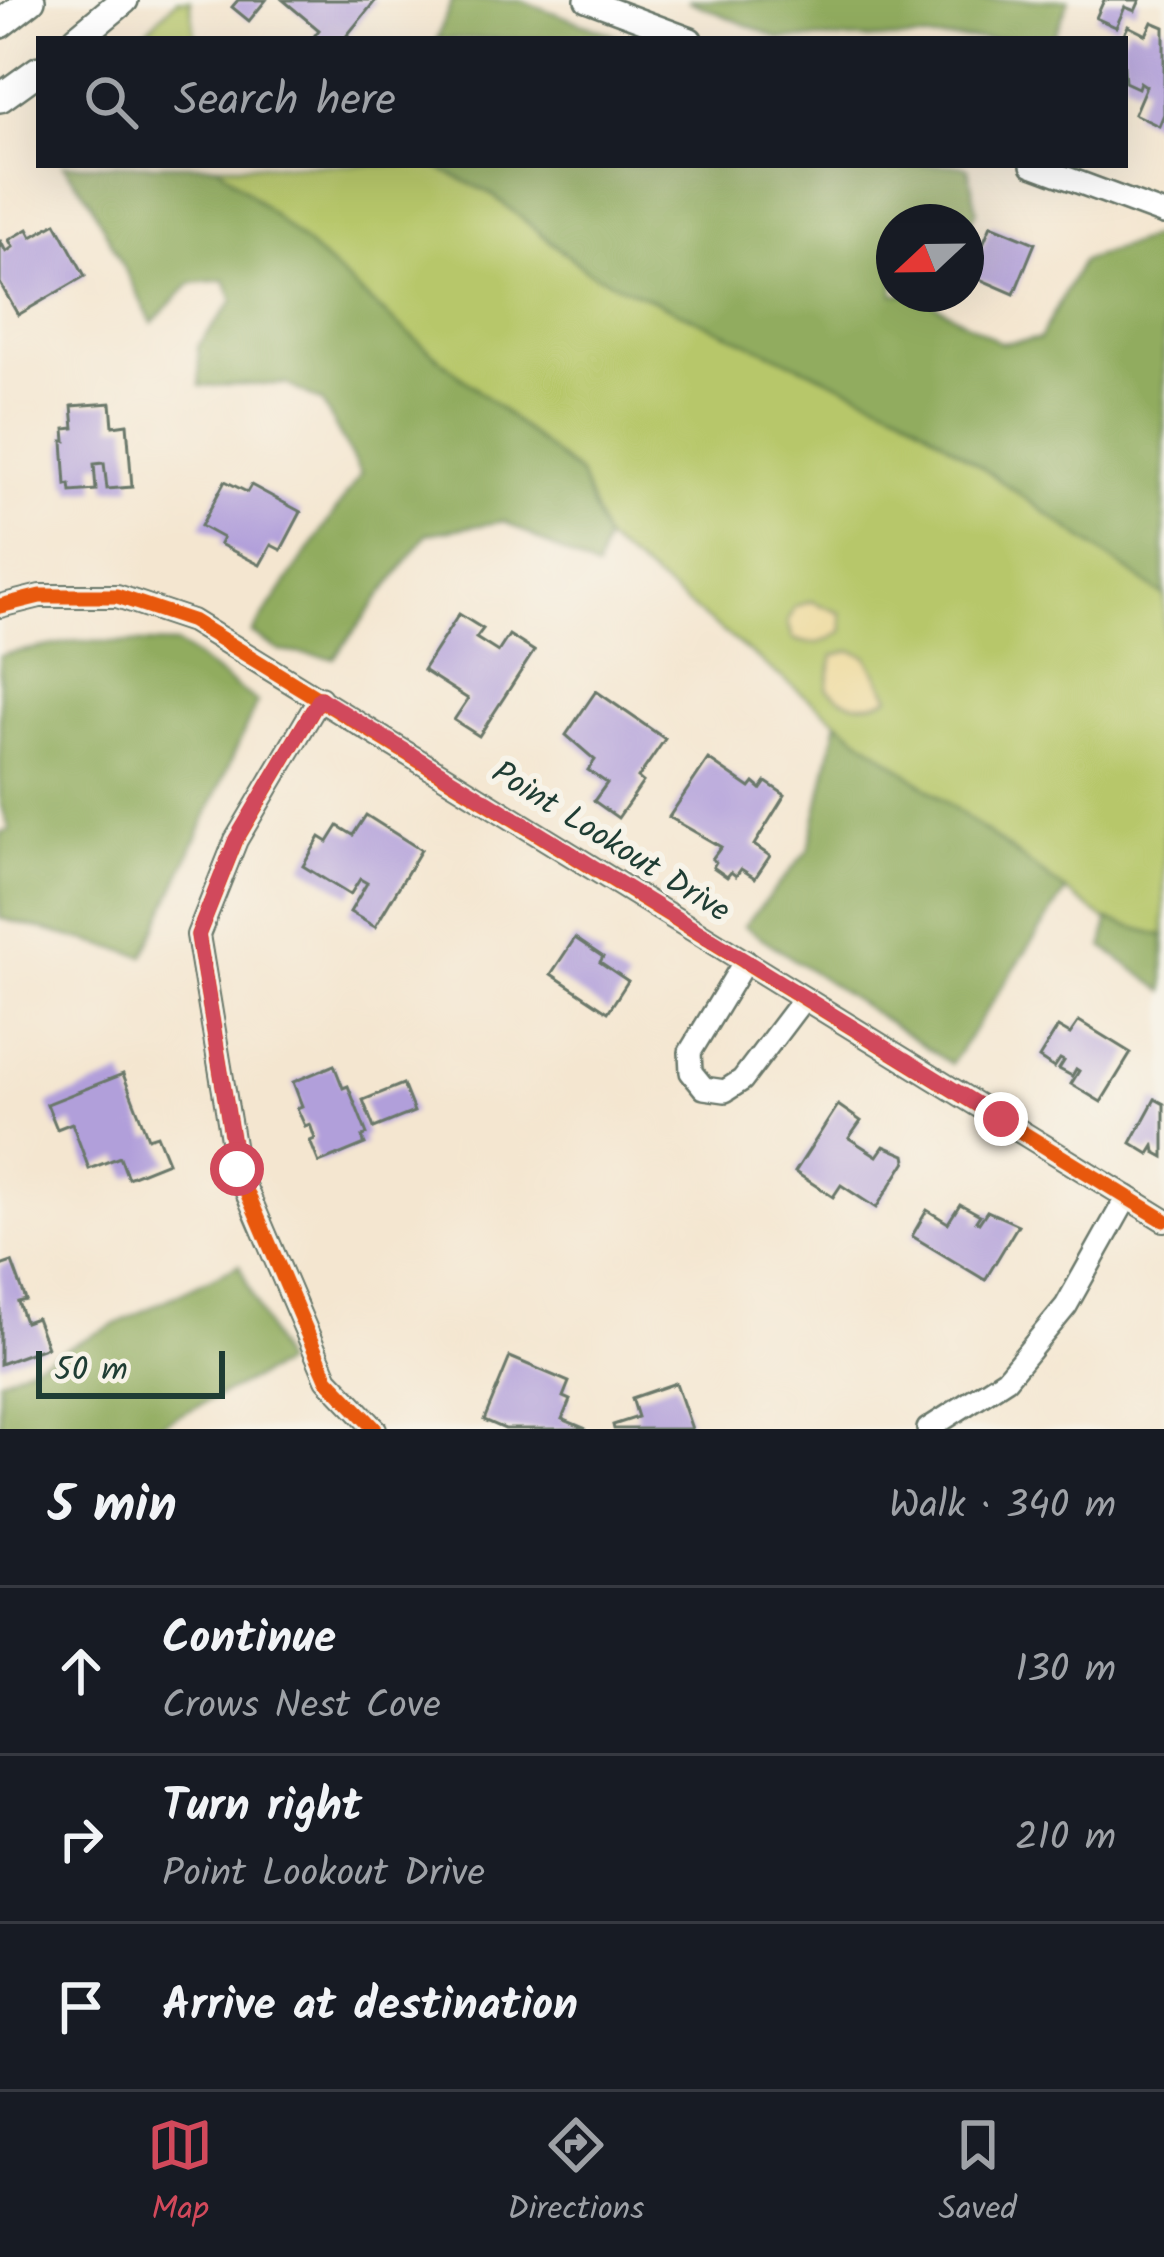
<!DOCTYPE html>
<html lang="en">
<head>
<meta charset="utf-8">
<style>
  :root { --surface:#171b24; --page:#242831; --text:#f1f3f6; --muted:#9ea1a6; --line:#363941; --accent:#d1495b }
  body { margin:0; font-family:Kalam,sans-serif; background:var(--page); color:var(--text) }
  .compass { position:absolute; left:876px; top:204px; width:108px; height:108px; border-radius:50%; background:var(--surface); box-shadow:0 12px 48px #0002; rotate:248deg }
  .scale { position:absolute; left:36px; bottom:30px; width:189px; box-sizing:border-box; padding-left:12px; border:6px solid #1f3d34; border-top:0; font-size:33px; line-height:42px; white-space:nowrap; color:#1f3d34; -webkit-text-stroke:9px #f7f3e8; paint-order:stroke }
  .stop { position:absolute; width:36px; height:36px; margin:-27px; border:9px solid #d1495b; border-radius:50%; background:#fff }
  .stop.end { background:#d1495b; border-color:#fff; box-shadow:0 3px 12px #0008 }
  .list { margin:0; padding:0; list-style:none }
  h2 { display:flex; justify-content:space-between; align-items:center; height:156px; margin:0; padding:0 48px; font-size:51px }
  h2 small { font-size:39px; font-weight:400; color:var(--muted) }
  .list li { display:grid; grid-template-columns:78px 1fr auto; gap:36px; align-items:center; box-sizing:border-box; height:168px; padding:0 48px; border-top:3px solid var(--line) }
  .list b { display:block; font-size:45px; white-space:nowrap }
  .list p { margin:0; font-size:39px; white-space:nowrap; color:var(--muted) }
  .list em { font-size:39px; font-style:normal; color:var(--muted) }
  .icon { flex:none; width:66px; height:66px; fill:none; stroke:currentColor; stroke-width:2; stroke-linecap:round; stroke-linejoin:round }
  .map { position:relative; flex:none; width:1164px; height:1429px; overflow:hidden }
  .search { position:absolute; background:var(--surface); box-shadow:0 12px 48px #0002; left:36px; right:36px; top:36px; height:132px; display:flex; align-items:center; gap:30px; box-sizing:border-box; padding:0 42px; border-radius:0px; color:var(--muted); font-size:45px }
  .sheet { height:660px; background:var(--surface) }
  nav { display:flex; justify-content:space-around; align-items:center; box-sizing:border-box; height:168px; border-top:3px solid var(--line); background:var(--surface); font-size:33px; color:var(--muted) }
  nav a { display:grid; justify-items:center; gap:6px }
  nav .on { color:var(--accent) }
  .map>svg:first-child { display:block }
</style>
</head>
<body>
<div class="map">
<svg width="1164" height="1429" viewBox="0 0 1164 1429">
  <rect width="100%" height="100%" fill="#f7f3e8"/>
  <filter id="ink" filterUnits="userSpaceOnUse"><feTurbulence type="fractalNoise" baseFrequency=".00833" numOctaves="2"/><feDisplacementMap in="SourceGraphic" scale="24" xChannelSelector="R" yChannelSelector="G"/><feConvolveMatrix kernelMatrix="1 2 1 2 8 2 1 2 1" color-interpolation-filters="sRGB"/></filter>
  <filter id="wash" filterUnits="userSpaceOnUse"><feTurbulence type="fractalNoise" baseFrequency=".004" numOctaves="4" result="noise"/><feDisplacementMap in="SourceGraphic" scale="48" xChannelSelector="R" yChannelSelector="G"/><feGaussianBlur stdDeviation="2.7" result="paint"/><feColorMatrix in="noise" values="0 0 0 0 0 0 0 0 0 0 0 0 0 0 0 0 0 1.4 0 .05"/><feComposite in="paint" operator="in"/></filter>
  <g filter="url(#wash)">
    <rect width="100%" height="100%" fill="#f4e6d0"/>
    <!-- green -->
    <g fill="#b7c76a" stroke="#6b824f" stroke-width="3">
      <polygon points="177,0 190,0 195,35 200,39 138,39"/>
      <polygon points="217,165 432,165 493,195 587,271 903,412 1164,596 1164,937 1107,921 921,786 605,540 580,475 378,308"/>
    </g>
    <!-- forest -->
    <g fill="#91ac5e" stroke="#587449" stroke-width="3">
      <polygon points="452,0 520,0 624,39 437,39"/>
      <polygon points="687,0 1069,0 1053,39 780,39"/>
      <polygon points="63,165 217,165 378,308 580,475 605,540 596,570 504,521 427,534 334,658 280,651 252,633 361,474 322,402 286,384 200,386 198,346 233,301 225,280 191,283 152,323 89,199"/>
      <polygon points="432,165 960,165 968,168 977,211 966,229 966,222 894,222 894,294 933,294 934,304 1001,343 1040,339 1082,261 1152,237 1164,244 1164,596 903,412 587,271 493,195"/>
      <polygon points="77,641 177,644 257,702 144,956 0,918 0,833 10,830 0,803 0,655"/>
      <polygon points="837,721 1066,891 951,1064 744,926 809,849"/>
      <polygon points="1108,920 1164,936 1164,991 1103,947"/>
      <polygon points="239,1265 283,1364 151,1429 0,1429 0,1380"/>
    </g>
    <!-- sand -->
    <g fill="#eeda9e" stroke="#868c69" stroke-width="3">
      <path d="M811,601l30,12 2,18c-19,13 -29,16 -50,8l-5,-17 7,-15z"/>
      <path d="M850,650l16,6 24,41c-23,12 -44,9 -63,-9l6,-32z"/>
    </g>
    <g id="blocks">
      <!-- building -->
      <g fill="#b19fda">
        <polygon points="238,0 266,0 249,21 232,7"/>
        <polygon points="283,0 376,0 344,39 312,39 319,30"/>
        <polygon points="1104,0 1140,0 1135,11 1125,7 1116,27 1096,18"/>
        <polygon points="1152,22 1164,27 1164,114 1159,126 1134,114 1146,86 1140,82 1138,88 1125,82 1122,39 1128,26 1146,35"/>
        <polygon points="56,223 85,276 18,315 0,283 0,240 6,252 13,247 9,240 28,229 32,237"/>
        <polygon points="991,225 1035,243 1014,294 970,275"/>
        <polygon points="111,403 113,426 127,424 132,487 107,489 104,463 94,464 96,490 71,492 70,484 66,485 63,441 66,441 65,429 74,428 72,406"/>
        <polygon points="225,481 247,492 251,485 301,512 281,550 271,545 260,565 220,544 223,538 201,526"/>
        <polygon points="459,614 483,629 476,638 498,652 509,635 534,651 479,736 454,720 468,699 423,670"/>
        <polygon points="596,691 665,739 638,778 643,782 618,818 594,801 607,783 588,770 595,760 566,735"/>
        <polygon points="708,759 750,788 754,783 761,789 766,782 785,795 754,845 770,856 755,878 741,869 736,876 731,872 727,877 713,867 716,862 712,859 721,847 669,817"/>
        <polygon points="366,815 421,850 375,927 350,912 367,883 360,879 350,895 303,866 320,837 328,842 338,826 353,835"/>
        <polygon points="575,938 603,957 600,962 628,981 608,1012 551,974"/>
        <polygon points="1079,1021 1131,1053 1101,1102 1071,1084 1079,1071 1076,1069 1072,1076 1059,1069 1064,1061 1060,1059 1054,1068 1039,1058 1058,1027 1070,1034"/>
        <polygon points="334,1065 343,1088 348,1086 367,1134 362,1137 365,1144 319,1163 310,1141 315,1139 310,1124 305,1126 297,1108 302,1106 293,1082"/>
        <polygon points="123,1074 148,1138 157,1135 168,1162 128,1178 120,1157 89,1169 72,1123 57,1129 47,1104"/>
        <polygon points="403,1084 414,1112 374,1128 363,1100"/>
        <polygon points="1155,1099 1164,1104 1164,1157 1155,1152 1154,1146 1149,1154 1131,1143"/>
        <polygon points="838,1105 861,1121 849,1138 877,1156 884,1146 905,1155 906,1161 876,1208 841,1185 833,1197 795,1172"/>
        <polygon points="960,1204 980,1215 976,1221 979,1223 987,1211 1018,1225 985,1280 912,1236 927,1210 948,1223"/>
        <polygon points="12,1262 26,1300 18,1302 25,1322 36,1318 47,1347 0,1364 0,1266"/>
        <polygon points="510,1357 569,1382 563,1397 570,1400 562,1419 586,1429 505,1429 484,1420"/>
        <polygon points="676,1383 692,1429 614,1429 613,1425 638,1417 632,1398"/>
      </g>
    </g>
  </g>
  <g filter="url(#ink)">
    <use href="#blocks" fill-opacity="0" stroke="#6a786b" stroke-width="3"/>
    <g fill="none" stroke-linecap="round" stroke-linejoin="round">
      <defs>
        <g id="minor">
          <polyline points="586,0 691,39"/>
          <polyline points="1032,165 1164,214"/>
          <polyline points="0,606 40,596 117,596 192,621 1164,1220"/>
          <polyline points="320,698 236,840 198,935 237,1169 327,1379 375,1429"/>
          <polyline points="745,961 690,1052 691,1072 704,1088 725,1091 742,1080 804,998"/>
          <polyline points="928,1429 1006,1379 1066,1306 1127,1197"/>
        </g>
        <g id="tertiary">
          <polyline points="0,24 31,0"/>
          <polyline points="77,39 124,0"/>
          <polyline points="0,98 39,70"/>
        </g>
      </defs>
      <!-- minor casing -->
      <use href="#minor" stroke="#6a786b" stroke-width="26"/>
      <!-- tertiary casing -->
      <use href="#tertiary" stroke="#6a786b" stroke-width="32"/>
      <!-- minor -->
      <use href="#minor" stroke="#fff" stroke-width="21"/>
      <!-- tertiary -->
      <use href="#tertiary" stroke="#fff" stroke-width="27"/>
      <defs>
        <g id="cycleway">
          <polyline points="0,606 40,596 117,596 192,621 1164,1220"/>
          <polyline points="320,698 236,840 198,935 237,1169 327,1379 375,1429"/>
        </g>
      </defs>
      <!-- cycleway casing -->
      <use href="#cycleway" stroke="#f7f3e8" stroke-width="22"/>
      <!-- cycleway -->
      <use href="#cycleway" stroke="#e8590c" stroke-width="15"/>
    </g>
  </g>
  <g fill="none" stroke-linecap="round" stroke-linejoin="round" filter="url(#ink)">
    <!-- route -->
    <polyline stroke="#d1495b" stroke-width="15" points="237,1169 198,935 236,839 320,698 1001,1119"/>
  </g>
  <g text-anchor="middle" stroke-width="12" stroke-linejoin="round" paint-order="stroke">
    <!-- street labels -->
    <g font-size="33" fill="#1f3d34" stroke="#f7f3e8">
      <text transform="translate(612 840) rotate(32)" y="12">Point Lookout Drive</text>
    </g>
  </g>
</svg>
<svg class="compass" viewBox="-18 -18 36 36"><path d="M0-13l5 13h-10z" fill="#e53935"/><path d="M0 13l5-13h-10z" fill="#9ea1a6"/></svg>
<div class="scale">50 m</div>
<div class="stop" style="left:237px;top:1169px"></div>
<div class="stop end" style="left:1001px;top:1119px"></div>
<div class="search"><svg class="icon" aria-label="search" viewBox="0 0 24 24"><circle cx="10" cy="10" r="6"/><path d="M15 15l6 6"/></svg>Search here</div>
</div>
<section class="sheet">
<h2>5 min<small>Walk · 340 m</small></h2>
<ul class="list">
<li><svg class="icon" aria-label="ahead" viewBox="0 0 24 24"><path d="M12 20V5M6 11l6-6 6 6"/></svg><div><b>Continue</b><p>Crows Nest Cove</p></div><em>130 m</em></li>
<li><svg class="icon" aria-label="right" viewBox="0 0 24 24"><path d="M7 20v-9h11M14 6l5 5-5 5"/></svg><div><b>Turn right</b><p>Point Lookout Drive</p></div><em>210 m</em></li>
<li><svg class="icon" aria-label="arrive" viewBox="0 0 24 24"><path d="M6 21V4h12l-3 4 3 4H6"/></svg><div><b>Arrive at destination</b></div></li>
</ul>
</section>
<nav>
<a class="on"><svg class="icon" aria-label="map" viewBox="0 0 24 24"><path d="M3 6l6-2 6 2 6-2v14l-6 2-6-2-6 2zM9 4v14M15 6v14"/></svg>Map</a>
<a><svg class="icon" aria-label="directions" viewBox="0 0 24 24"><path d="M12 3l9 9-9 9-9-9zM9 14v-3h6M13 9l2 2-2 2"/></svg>Directions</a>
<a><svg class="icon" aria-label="saved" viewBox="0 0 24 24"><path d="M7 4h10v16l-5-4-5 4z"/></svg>Saved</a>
</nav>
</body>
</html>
